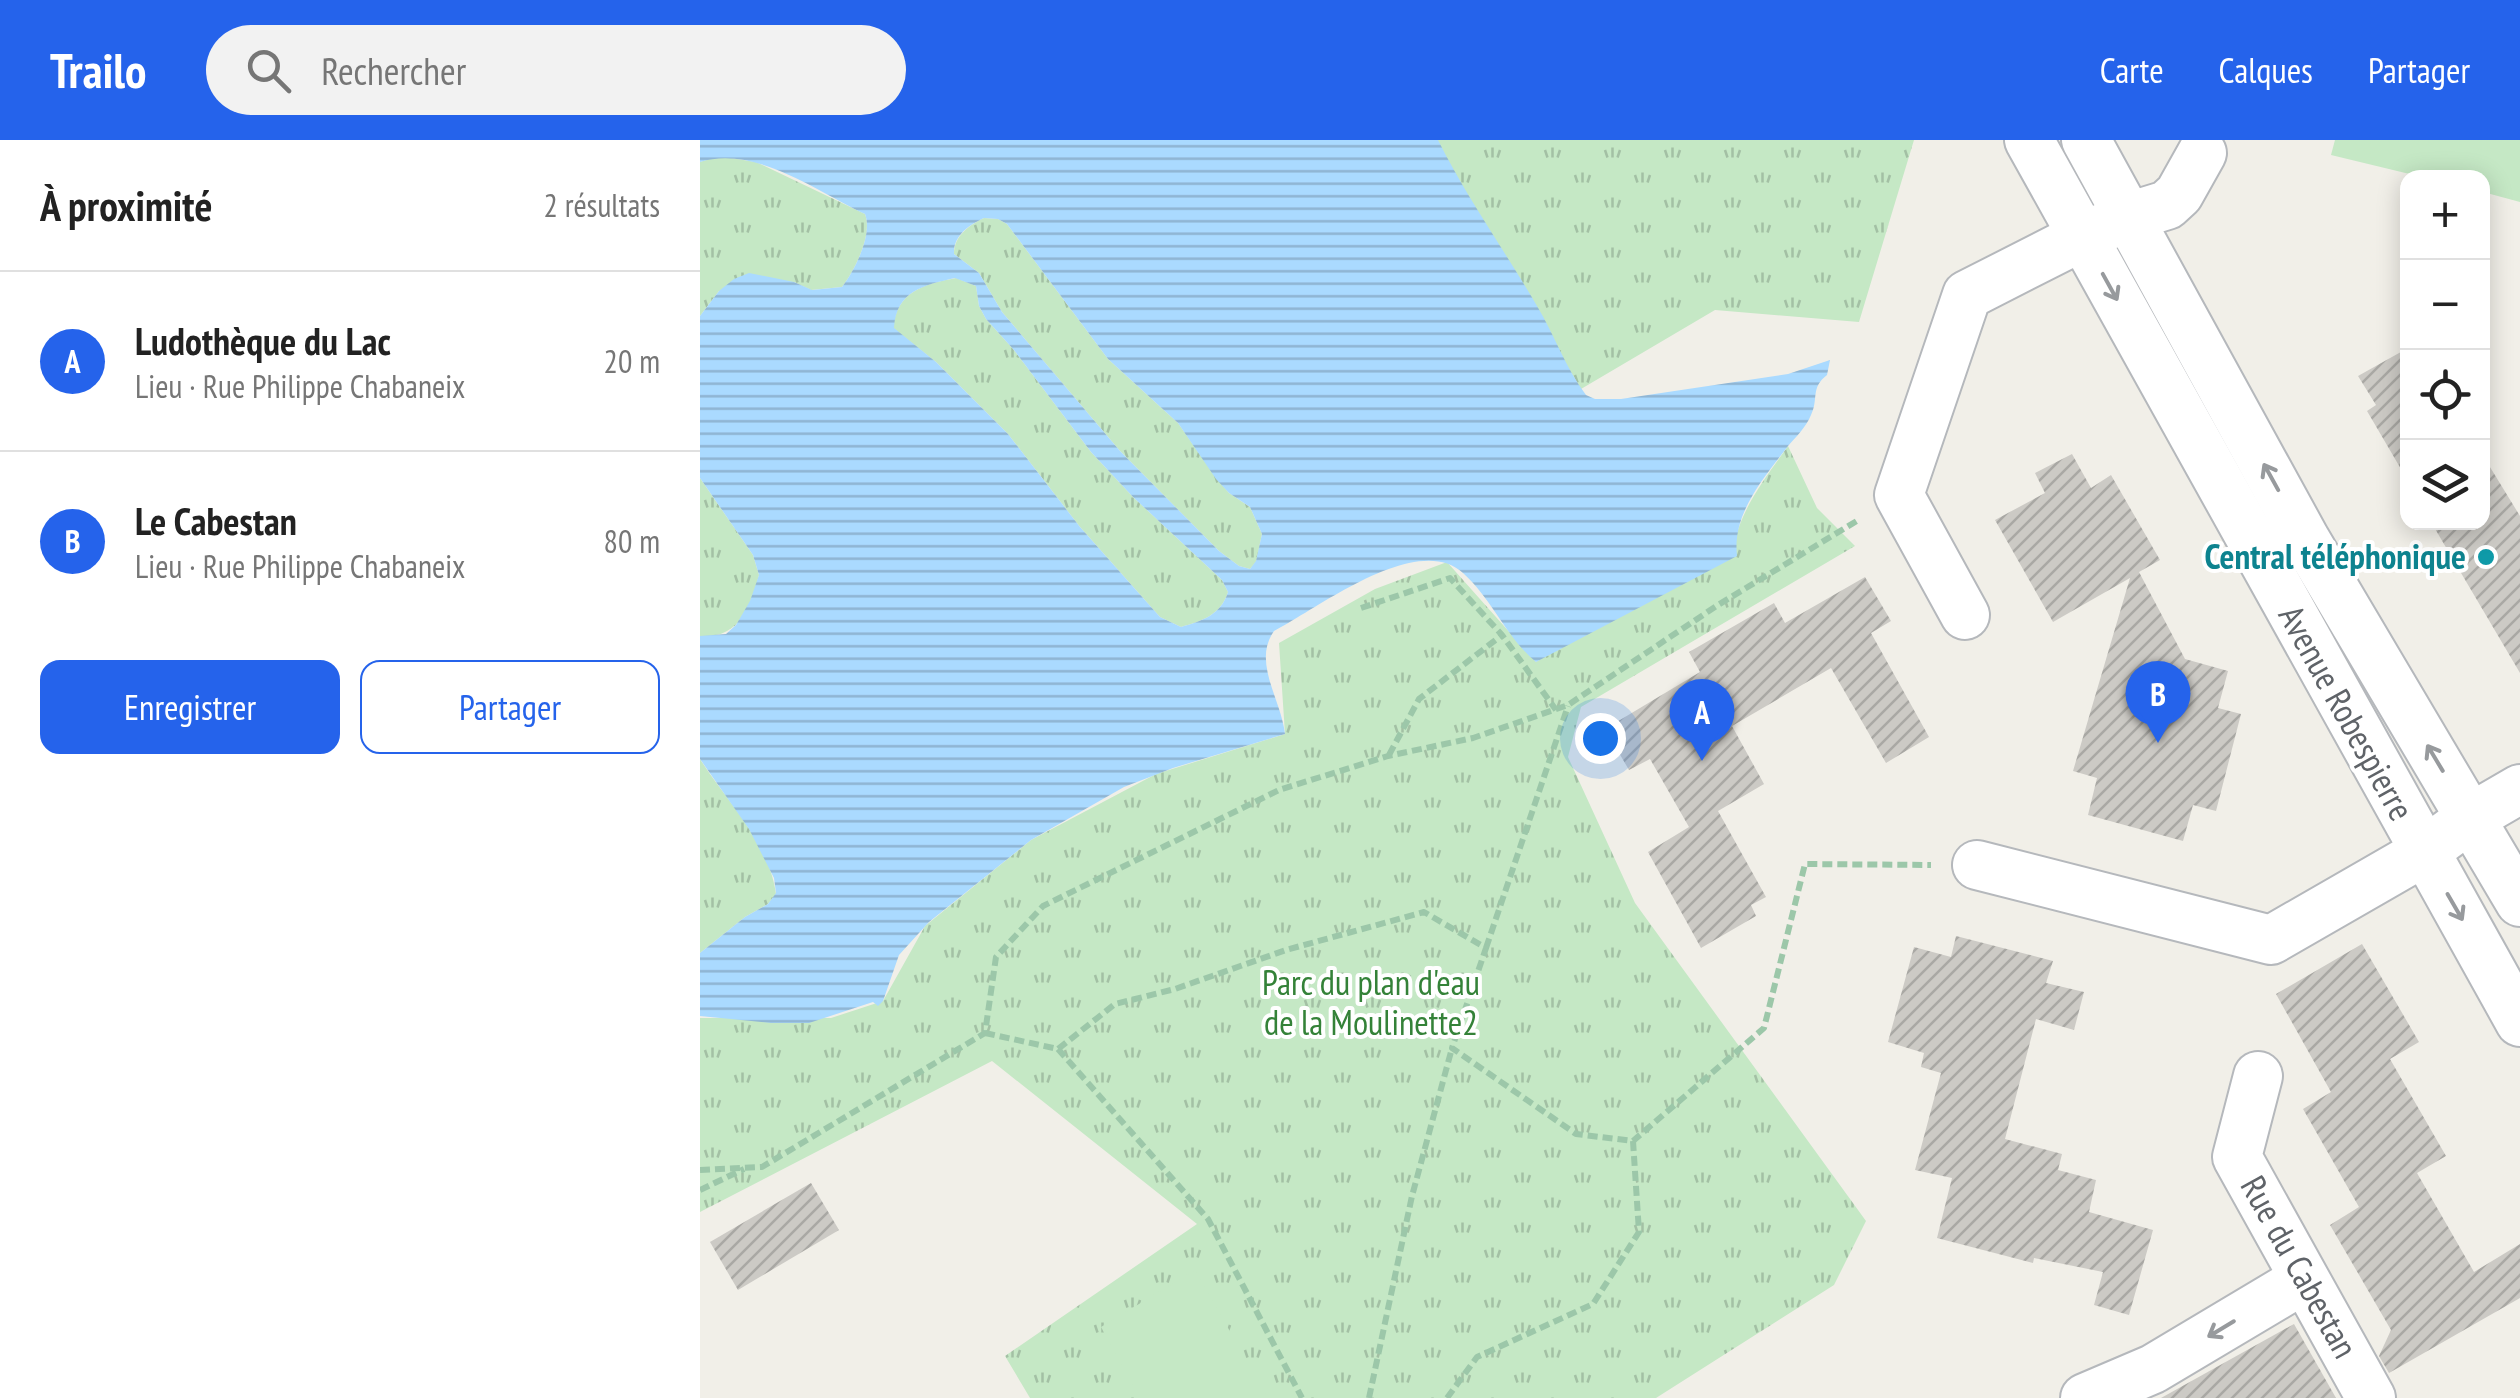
<!DOCTYPE html>
<html lang="fr">
<head>
<meta charset="utf-8">
<style>
  :root { --surface:#fff; --page:#f2f2f2; --text:#222; --muted:#767676; --line:#e0e0e0; --accent:#2563eb }
  body { margin:0; font-family:"PT Sans Narrow",sans-serif; background:var(--page); color:var(--text) }
  .controls { position:absolute; right:30px; top:30px; display:grid; overflow:hidden; border-radius:20px; box-shadow:0 5px 25px #0003 }
  .controls button { width:90px; height:90px; display:grid; place-items:center; padding:0; border:0; border-bottom:2px solid var(--line); background:var(--surface); color:var(--text); font:50px sans-serif }
  .you { position:absolute; left:900px; top:598px; width:35px; height:35px; margin:-25px; border:8px solid #fff; border-radius:50%; background:#1a73e8; box-shadow:0 0 0 15px #1a73e833 }
  .badge { display:grid; place-items:center; width:65px; height:65px; border-radius:50%; background:var(--accent); color:#fff; font-size:32px; font-weight:700 }
  .pin { position:absolute; translate:-50% -82px; filter:drop-shadow(0 2px 5px #0008) }
  .pin::after { content:''; position:absolute; top:52px; width:35px; height:30px; background:inherit; clip-path:polygon(0 0,100% 0,50% 100%) }
  .list { margin:0; padding:0; list-style:none }
  h2 { display:flex; justify-content:space-between; align-items:center; height:130px; margin:0; padding:0 40px; font-size:42px }
  h2 small { font-size:32px; font-weight:400; color:var(--muted) }
  .list li { display:grid; grid-template-columns:65px 1fr auto; gap:30px; align-items:center; box-sizing:border-box; height:180px; padding:0 40px; border-top:2px solid var(--line) }
  .list b { display:block; font-size:38px; white-space:nowrap }
  .list p { margin:0; font-size:32px; white-space:nowrap; color:var(--muted) }
  .list em { font-size:32px; font-style:normal; color:var(--muted) }
  .actions { display:flex; gap:20px; padding:30px 40px }
  .actions a { flex:1; padding:22px 0; border:2px solid var(--accent); border-radius:20px; text-align:center; font-size:35px; color:var(--accent) }
  .actions .main { background:var(--accent); color:#fff }
  .icon { flex:none; width:55px; height:55px; fill:none; stroke:currentColor; stroke-width:2; stroke-linecap:round; stroke-linejoin:round }
  .map { position:relative; flex:none; width:1820px; height:1258px; overflow:hidden }
  header { display:flex; align-items:center; gap:60px; box-sizing:border-box; height:140px; padding:0 50px; background:var(--accent); color:#fff }
  header strong { font-size:48px }
  nav { display:flex; gap:55px; margin-inline-start:auto; font-size:35px }
  .search { width:700px; height:90px; background:var(--page); display:flex; align-items:center; gap:25px; box-sizing:border-box; padding:0 35px; border-radius:55px; color:var(--muted); font-size:38px }
  main { display:flex }
  aside { flex:1; background:var(--surface) }
  .map>svg:first-child { display:block }
</style>
</head>
<body>
<header>
<strong>Trailo</strong>
<div class="search"><svg class="icon" aria-label="search" viewBox="0 0 24 24"><circle cx="10" cy="10" r="6"/><path d="M15 15l6 6"/></svg>Rechercher</div>
<nav><a>Carte</a><a>Calques</a><a>Partager</a></nav>
</header>
<main>
<aside>
<h2>À proximité<small>2 résultats</small></h2>
<ul class="list">
<li><span class="badge">A</span><div><b>Ludothèque du Lac</b><p>Lieu · Rue Philippe Chabaneix</p></div><em>20 m</em></li>
<li><span class="badge">B</span><div><b>Le Cabestan</b><p>Lieu · Rue Philippe Chabaneix</p></div><em>80 m</em></li>
</ul>
<div class="actions"><a class="main">Enregistrer</a><a>Partager</a></div>
</aside>
<div class="map">
<svg width="1820" height="1258" viewBox="0 0 1820 1258">
  <defs>
    <pattern id="grass-tufts" width="24" height="20" patternUnits="userSpaceOnUse" patternTransform="scale(2.5)"><rect width="24" height="20" fill="#c5e8c5"/><path d="M3 7l-1-3M5 7V3M7 7l1-3M15 17l-1-3M17 17v-4M19 17l1-3" fill="none" stroke="#a3c0a4"/></pattern>
    <pattern id="water-rules" width="6" height="5" patternUnits="userSpaceOnUse" patternTransform="scale(2.5)"><rect width="6" height="5" fill="#aadaff"/><path d="M0 2.5h6" fill="none" stroke="#8eb4d2"/></pattern>
    <pattern id="building-hatch" width="6" height="6" patternUnits="userSpaceOnUse" patternTransform="scale(2.5)"><rect width="6" height="6" fill="#cccac5"/><path d="M-1 1l2-2M0 6l6-6M5 7l2-2" fill="none" stroke="#a9a8a4"/></pattern>
  </defs>
  <rect width="100%" height="100%" fill="#f1efe8"/>
  <!-- grass -->
  <g fill="url(#grass-tufts)">
    <polygon points="731,0 1214,0 1159,182 1015,170 881,249"/>
    <path d="M18,16l38,6 109,52c8,20 -10,56 -23,73l-31,3 -17,-8 -75,9 -19,25v-154z"/>
    <path d="M284,78l14,1 9,5 101,135 70,64 39,56 12,14 21,14 12,27 -6,28 -6,7 -11,-3 -20,-15 -99,-100 -118,-139 -23,-39 -25,-19c0,-18 15,-29 30,-36z"/>
    <path d="M256,138l20,8 3,20 7,13 28,31 77,102 42,45 89,83 6,12c-7,23 -26,29 -47,35l-21,-10 -80,-90 -72,-93 -72,-72 -43,-34c4,-37 31,-44 63,-50z"/>
    <path d="M1088,306l29,62 38,38 -274,161 -13,50 67,146 231,318 -32,64 -178,113h-626l-25,-42 192,-132 -205,-163 -292,151v-194h131l52,-17 42,-75 106,-86 125,-66 129,-40 -6,-91 96,-54 72,-27 89,100 199,-122c9,-36 32,-64 53,-94z"/>
    <path d="M0,338l53,77 6,20c-9,33 -20,64 -59,61z"/>
    <path d="M0,619c27,43 69,83 76,135l-8,10 -23,13 -45,36z"/>
  </g>
  <!-- pitch -->
  <g fill="#c5e8c5">
    <polygon points="1635,0 1820,0 1820,62 1783,52 1782,38 1722,37 1631,15"/>
    <polygon points="495,1130 568,1258 440,1258 401,1187"/>
  </g>
  <!-- water -->
  <path fill="url(#water-rules)" fill-rule="evenodd" d="M0,0h738c29,58 67,111 99,166 17,28 29,63 49,89l9,4h26l167,-25 42,-14 -3,15c-17,13 -8,24 -16,40 -5,12 -15,22 -23,31 -24,32 -56,67 -51,110l-201,106c-30,-25 -44,-63 -73,-89 -46,-42 -146,36 -189,58 -22,31 7,68 11,103l-112,34 -49,19 -93,53 -102,82 -30,33 -16,46 -5,5 -5,-4 -64,21h-38l-71,-7v-63l45,-36 23,-13 8,-11 -2,-15 -25,-49 -49,-70v-123l26,-2 10,-9 14,-24 9,-26 -6,-20 -53,-77v-162l19,-25 15,-12 15,-6 45,9 18,8 30,-3c13,-17 31,-53 23,-73 -49,-23 -110,-69 -165,-52zM284,78l14,1 9,5 101,135 70,64 38,56 13,14 21,14 12,27 -6,27 -6,8 -11,-3 -20,-15 -99,-100 -118,-139 -23,-39 -25,-19c-1,-18 15,-29 30,-36zM255,138l21,8 3,20 7,13 28,31 77,102 42,45 89,83 6,12c-7,23 -26,29 -47,35l-21,-10 -80,-90 -72,-93 -72,-72 -42,-34c2,-37 30,-43 61,-50z"/>
  <!-- building -->
  <g fill="url(#building-hatch)">
    <polygon points="1708,208 1708,341 1667,271 1676,265 1658,236"/>
    <polygon points="1372,314 1391,348 1411,335 1460,420 1439,432 1485,519 1528,531 1518,568 1541,574 1516,671 1493,665 1483,701 1388,675 1397,638 1373,631 1430,438 1353,482 1295,380 1345,353 1335,333"/>
    <polygon points="1782,314 1820,376 1820,533 1731,382 1782,382"/>
    <polygon points="1165,437 1191,481 1171,493 1229,597 1186,623 1131,528 1032,586 1064,644 1018,671 1066,757 1051,765 1056,776 1001,808 948,712 989,687 950,619 929,630 905,589 1000,532 989,512 1074,463 1085,483"/>
    <polygon points="1256,796 1353,821 1346,843 1384,852 1374,890 1336,879 1305,999 1362,1014 1358,1030 1396,1040 1389,1072 1453,1090 1429,1175 1394,1165 1403,1132 1334,1118 1333,1123 1237,1098 1252,1038 1215,1030 1241,933 1221,927 1224,913 1188,902 1214,807 1251,817"/>
    <polygon points="1662,804 1719,902 1690,919 1746,1016 1717,1033 1774,1132 1820,1104 1820,1158 1689,1233 1679,1216 1691,1190 1630,1085 1659,1067 1603,969 1631,952 1576,854"/>
    <polygon points="111,1043 139,1090 38,1150 10,1102"/>
    <polygon points="1594,1184 1636,1258 1461,1258"/>
  </g>
  <g fill="none" stroke-linecap="round" stroke-linejoin="round">
    <defs>
      <g id="minor">
        <polyline points="1329,0 1820,882"/>
        <polyline points="1386,0 1605,399 1820,762"/>
        <polyline points="1265,475 1199,355 1267,155 1383,96 1428,77 1467,65 1479,54 1502,13"/>
        <polyline points="1277,725 1571,800 1724,712 1770,678 1820,649"/>
        <polyline points="1558,936 1537,1017 1671,1258"/>
        <polyline points="1385,1258 1453,1229 1604,1139"/>
      </g>
    </defs>
    <!-- minor casing -->
    <use href="#minor" stroke="#b5b8bc" stroke-width="52"/>
    <!-- path -->
    <g stroke="#9cc7a9" stroke-width="6" stroke-dasharray="10 5" stroke-linecap="butt">
      <polyline points="661,468 750,438 802,495 856,570"/>
      <polyline points="689,615 719,559 802,495"/>
      <polyline points="786,808 868,566"/>
      <polyline points="285,893 358,909 415,864 475,849 586,810 724,772 786,808 752,908 876,994 933,1001 1064,888 1105,724 1231,725"/>
      <polyline points="358,909 508,1079 602,1258"/>
      <polyline points="0,1030 62,1027 285,893 296,817 343,766 579,650 688,616 773,598 868,565 1018,465 1160,379"/>
      <polyline points="0,1050 44,1029"/>
      <polyline points="669,1258 712,1056 752,908"/>
      <polyline points="747,1258 777,1217 893,1164 939,1092 933,1001"/>
    </g>
    <!-- minor -->
    <use href="#minor" stroke="#fff" stroke-width="48"/>
  </g>
  <!-- one-way arrows -->
  <defs><path id="oneway-shaft" d="M-6 0H5M1.5-3L5.5 0L1.5 3" fill="none" stroke-width="1.6" stroke-linecap="round" stroke-linejoin="round" transform="scale(2.5)"/></defs>
  <g stroke="#979a9d">
    <use href="#oneway-shaft" transform="translate(1410 147) rotate(61)"/>
    <use href="#oneway-shaft" transform="translate(1571 337) rotate(-119)"/>
    <use href="#oneway-shaft" transform="translate(1735 618) rotate(-121)"/>
    <use href="#oneway-shaft" transform="translate(1755 767) rotate(60)"/>
    <use href="#oneway-shaft" transform="translate(1521 1189) rotate(149)"/>
  </g>
  <!-- markers -->
  <circle fill="#0f9aa8" stroke="#fff" stroke-width="4" cx="1786" cy="417" r="10"/>
  <g text-anchor="middle" stroke-width="8" stroke-linejoin="round" paint-order="stroke">
    <!-- culture labels -->
    <g font-size="35" font-weight="bold" fill="#0d838f" stroke="#fff" text-anchor="end">
      <text x="1766" y="429">Central téléphonique</text>
    </g>
    <!-- street labels -->
    <g font-size="35" fill="#5f6368" stroke="#fff">
      <text transform="translate(1646 573) rotate(61)" y="12">Avenue Robespierre</text>
      <text transform="translate(1599 1127) rotate(61)" y="12">Rue du Cabestan</text>
    </g>
    <!-- park labels -->
    <g font-size="35" fill="#348238" stroke="#fff">
      <text x="671" y="855">Parc du plan d'eau<tspan x="671" dy="40">de la Moulinette2</tspan></text>
    </g>
  </g>
</svg>
<div class="controls">
<button>+</button>
<button>−</button>
<button><svg class="icon" aria-label="locate" viewBox="0 0 24 24"><circle cx="12" cy="12" r="6"/><path d="M12 2v4M12 18v4M2 12h4M18 12h4"/></svg></button>
<button><svg class="icon" aria-label="layers" viewBox="0 0 24 24"><path d="M12 4l9 5-9 5-9-5zM3 14l9 5 9-5"/></svg></button>
</div>
<div class="you"></div>
<div class="pin badge" style="left:1002px;top:621px">A</div>
<div class="pin badge" style="left:1458px;top:603px">B</div>
</div>
</main>
</body>
</html>
